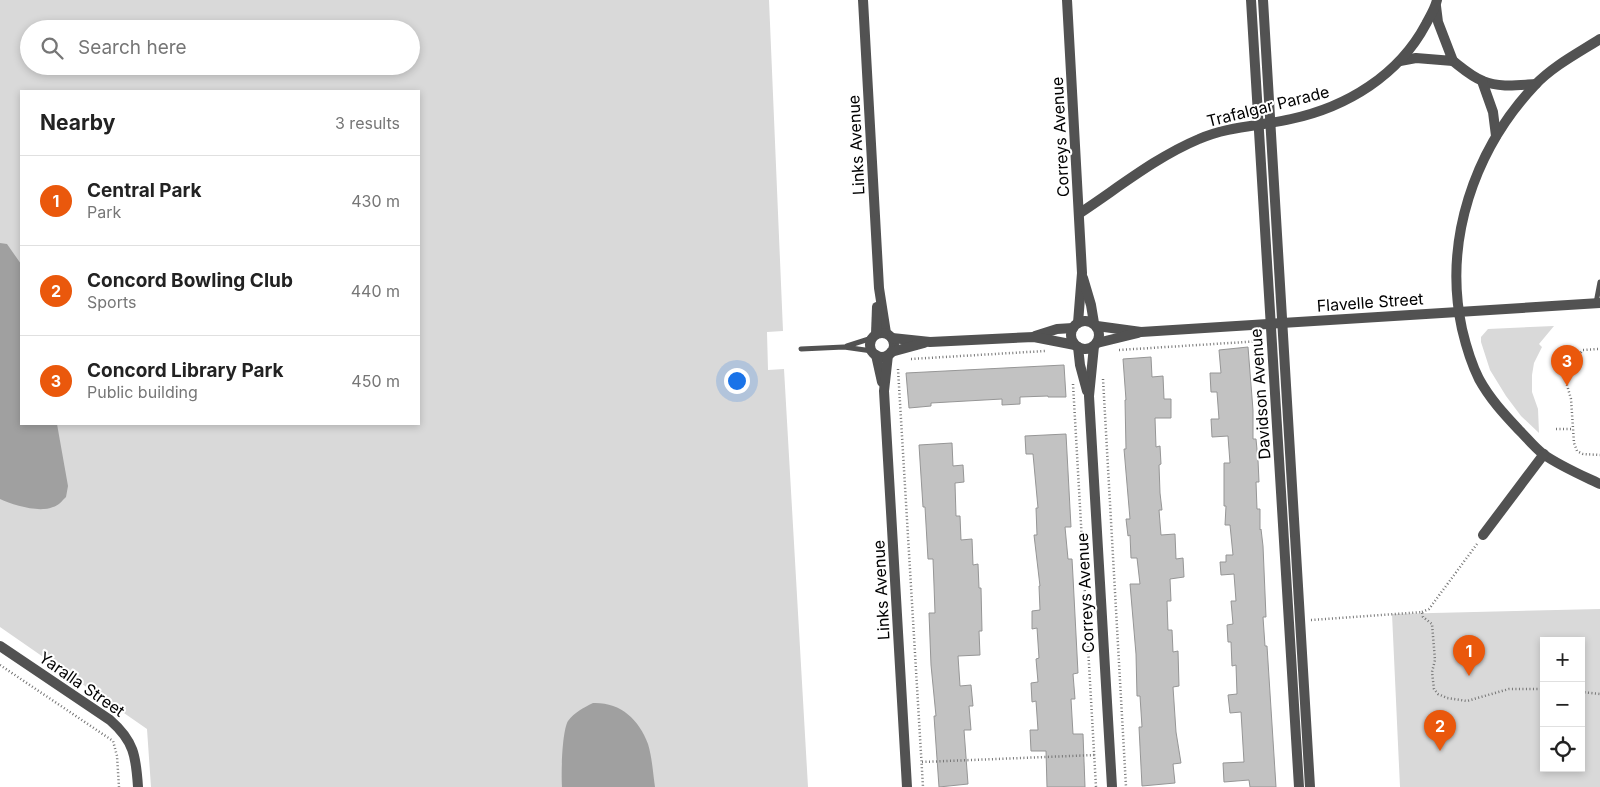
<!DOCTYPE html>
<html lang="en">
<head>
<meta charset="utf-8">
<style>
  :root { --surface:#fff; --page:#f6f6f6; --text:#222; --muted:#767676; --line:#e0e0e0; --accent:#ea580c }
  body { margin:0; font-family:Inter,sans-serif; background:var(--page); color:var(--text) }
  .controls { position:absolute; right:15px; bottom:15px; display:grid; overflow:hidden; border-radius:0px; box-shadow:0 2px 8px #0003 }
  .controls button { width:45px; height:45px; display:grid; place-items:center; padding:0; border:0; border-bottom:1px solid var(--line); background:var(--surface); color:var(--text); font:25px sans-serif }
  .you { position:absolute; left:736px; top:380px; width:18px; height:18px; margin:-12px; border:4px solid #fff; border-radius:50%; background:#1a73e8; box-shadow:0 0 0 8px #1a73e833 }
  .badge { display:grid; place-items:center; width:32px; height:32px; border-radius:50%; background:var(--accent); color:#fff; font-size:16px; font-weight:700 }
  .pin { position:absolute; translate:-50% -41px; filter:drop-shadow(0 1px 2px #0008) }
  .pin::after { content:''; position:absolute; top:26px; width:18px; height:15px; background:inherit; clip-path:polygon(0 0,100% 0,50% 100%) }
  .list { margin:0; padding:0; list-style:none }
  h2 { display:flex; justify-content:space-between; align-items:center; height:65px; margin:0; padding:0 20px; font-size:21px }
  h2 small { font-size:16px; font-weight:400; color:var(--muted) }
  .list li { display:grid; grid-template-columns:32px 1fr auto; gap:15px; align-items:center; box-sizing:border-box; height:90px; padding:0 20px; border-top:1px solid var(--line) }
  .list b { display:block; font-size:19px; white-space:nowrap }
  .list p { margin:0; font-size:16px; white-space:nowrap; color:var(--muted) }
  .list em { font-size:16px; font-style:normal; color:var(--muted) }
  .icon { flex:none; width:28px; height:28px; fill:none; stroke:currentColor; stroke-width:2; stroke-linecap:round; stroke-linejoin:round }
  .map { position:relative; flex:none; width:1600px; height:787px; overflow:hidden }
  .search { position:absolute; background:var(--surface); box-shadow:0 2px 8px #0003; left:20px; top:20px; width:400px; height:55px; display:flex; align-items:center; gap:12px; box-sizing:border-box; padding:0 18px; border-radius:28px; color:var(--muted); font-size:19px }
  .panel { position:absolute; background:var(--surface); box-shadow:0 2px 8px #0003; left:20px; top:90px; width:400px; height:335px; border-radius:0px }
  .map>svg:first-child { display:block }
</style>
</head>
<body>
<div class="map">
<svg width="1600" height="787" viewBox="0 0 1600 787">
  <rect width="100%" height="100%" fill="#fff"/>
  <!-- green -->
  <g fill="#d9d9d9" fill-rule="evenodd">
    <path d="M0,0h769l14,331 -16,1 1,38 16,-1 24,418h-657l-4,-58 -147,-102zM29,29h382v37h-382zM21,91h398v333h-398z"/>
    <polygon points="1554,326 1539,344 1542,347 1534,363 1532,375 1532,392 1538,409 1539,433 1521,416 1506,396 1490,370 1481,342 1481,337 1488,329"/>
    <path d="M1600,609v178h-200l-8,-173zM1544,641h37v127h-37z"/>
  </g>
  <!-- water -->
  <g fill="#a0a0a0">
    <path d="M0,243l7,1 14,20v160h36l11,62 -2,11c-4,4 -8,9 -13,10 -14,6 -40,-2 -53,-8z"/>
    <path d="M593,703c27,-1 46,16 55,41 4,13 5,29 7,43h-93c-1,-13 0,-56 6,-66 7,-9 15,-13 25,-18z"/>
  </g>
  <!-- building -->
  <g fill="#c2c2c2" stroke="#969696">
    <polygon points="1248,347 1253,410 1253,439 1256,439 1258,460 1259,482 1256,482 1257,509 1260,509 1260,530 1261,529 1263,546 1266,617 1263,617 1265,646 1267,646 1276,787 1250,787 1249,780 1224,782 1223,763 1244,762 1241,712 1230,713 1228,695 1237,694 1236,665 1232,666 1231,642 1228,642 1227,625 1233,624 1231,601 1236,601 1234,574 1221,575 1220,562 1226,562 1226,555 1233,555 1230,525 1225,525 1226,506 1224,506 1224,463 1230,463 1228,436 1212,437 1211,419 1219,419 1217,392 1211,392 1210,373 1221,373 1219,350"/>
    <polygon points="1151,357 1152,377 1163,376 1164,399 1171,399 1171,418 1155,418 1156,447 1160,446 1161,464 1159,465 1160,493 1162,510 1159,510 1161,535 1175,534 1176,559 1183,558 1184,577 1170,579 1171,601 1167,601 1168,630 1172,630 1173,652 1178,651 1179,686 1173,687 1176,732 1181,763 1173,764 1175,783 1142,786 1139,727 1142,727 1140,696 1137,696 1136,654 1130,584 1140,584 1137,558 1131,558 1130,535 1128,536 1126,519 1130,519 1124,449 1126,449 1125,400 1126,400 1123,359"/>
    <polygon points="1064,365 1066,397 1048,397 1048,396 1020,397 1020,404 1002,405 1002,399 931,403 931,406 909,408 906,373"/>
    <polygon points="1066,434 1071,527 1065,527 1068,559 1072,559 1073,577 1078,673 1073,674 1075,699 1071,699 1073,734 1083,734 1085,787 1047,787 1046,751 1031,751 1030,730 1038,730 1036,701 1032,702 1031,683 1038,682 1036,659 1039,658 1037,628 1032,629 1032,611 1040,610 1039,586 1040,586 1034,535 1037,535 1036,508 1038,508 1033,454 1026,454 1025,436"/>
    <polygon points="952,443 953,466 963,465 964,482 955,483 956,516 960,516 961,540 972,539 973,565 978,564 979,588 981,588 982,631 979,631 980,655 958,656 960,686 971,685 973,706 969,706 971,730 964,730 968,784 939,787 934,716 936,716 931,665 929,613 935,613 934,585 933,559 928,559 925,507 923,507 919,445"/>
  </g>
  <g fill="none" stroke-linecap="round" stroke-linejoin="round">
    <!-- path -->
    <g stroke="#747474" stroke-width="2.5" stroke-dasharray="1 2.5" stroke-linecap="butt">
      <polyline points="1598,349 1583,350 1567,369 1565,378 1571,399 1574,443 1577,451 1583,454 1600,455"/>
      <polyline points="1119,350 1261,341"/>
      <polyline points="911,359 1045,351"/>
      <polyline points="898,369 923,787"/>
      <polyline points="1103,379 1126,787"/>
      <polyline points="1073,384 1096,787"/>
      <polyline points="1556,429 1572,429"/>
      <polyline points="1422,612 1429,609 1477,544"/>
      <polyline points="1311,620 1422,612 1423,617 1432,624 1435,660 1432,672 1434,689 1438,694 1447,698 1467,701 1509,689 1544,689"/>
      <polyline points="0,665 113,741 117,756 119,787"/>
      <polyline points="1581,692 1600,694"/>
      <polyline points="922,762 1095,755"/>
    </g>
    <!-- service -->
    <g stroke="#525252" stroke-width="5">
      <polyline points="1596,303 1600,282"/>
      <polyline points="847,346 872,338"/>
      <polyline points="801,349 844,347 872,351"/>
    </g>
    <!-- minor -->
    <g stroke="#525252" stroke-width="10">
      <polyline points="863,0 879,288 886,333"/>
      <polyline points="1067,0 1082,273 1078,323"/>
      <polyline points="1251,0 1299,787"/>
      <polyline points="1263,0 1310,787"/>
      <path d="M1600,39c-22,14 -47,27 -65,46 -61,65 -92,156 -73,244 4,17 9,34 17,50 11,20 25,35 40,51 8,8 15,17 24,24 17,12 38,21 57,30"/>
      <polyline points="1400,61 1416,58 1453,61 1438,22 1436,6"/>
      <path d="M1453,61c9,7 19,16 30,20 16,7 36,4 53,3"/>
      <polyline points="1482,81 1493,112 1496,136"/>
      <path d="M1080,213c38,-25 76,-56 119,-74 29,-13 62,-13 92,-20 56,-12 108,-44 135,-95 4,-8 9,-15 11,-24"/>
      <polyline points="1083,278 1091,305 1094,323"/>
      <circle cx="882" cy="345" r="12"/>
      <polyline points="876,334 877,307"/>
      <polyline points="1035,336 1057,329 1073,328"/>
      <polyline points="892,338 930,342 1034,337 1075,345"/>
      <polyline points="891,352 924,343"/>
      <polyline points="876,355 882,382"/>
      <polyline points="888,355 884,391 907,787"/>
      <polyline points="1483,535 1544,454"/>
    </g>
    <!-- tertiary -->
    <g stroke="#525252" stroke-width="10">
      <circle cx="1085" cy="335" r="14"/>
      <polyline points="1097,326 1141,332 1600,303"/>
      <polyline points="1097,343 1138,333"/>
      <polyline points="1094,346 1089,396 1112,787"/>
      <polyline points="1078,347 1080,365 1087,391"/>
      <path d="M0,646l110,74c24,21 26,36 28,67"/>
    </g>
  </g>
  <g text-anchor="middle" stroke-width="4" stroke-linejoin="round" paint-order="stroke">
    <!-- street labels -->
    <g font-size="16" fill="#000" stroke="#fff">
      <text transform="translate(1268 106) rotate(-14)" y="6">Trafalgar Parade</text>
      <text transform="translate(1060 137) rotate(-93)" y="6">Correys Avenue</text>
      <text transform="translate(856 145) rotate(-93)" y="6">Links Avenue</text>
      <text transform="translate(1370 302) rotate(-4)" y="6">Flavelle Street</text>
      <text transform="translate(1260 394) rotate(-94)" y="6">Davidson Avenue</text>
      <text transform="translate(881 590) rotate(-93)" y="6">Links Avenue</text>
      <text transform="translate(1085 593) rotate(-93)" y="6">Correys Avenue</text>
      <text transform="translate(82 684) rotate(35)" y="6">Yaralla Street</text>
    </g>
  </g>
</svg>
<div class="controls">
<button>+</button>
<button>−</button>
<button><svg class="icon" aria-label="locate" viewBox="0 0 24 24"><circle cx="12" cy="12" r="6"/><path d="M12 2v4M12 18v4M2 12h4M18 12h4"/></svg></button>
</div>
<div class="you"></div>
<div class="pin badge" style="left:1469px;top:676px">1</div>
<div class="pin badge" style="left:1440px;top:751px">2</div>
<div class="pin badge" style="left:1567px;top:386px">3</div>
<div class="search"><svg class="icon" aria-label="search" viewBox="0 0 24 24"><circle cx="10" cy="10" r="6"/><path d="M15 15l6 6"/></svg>Search here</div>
<section class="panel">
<h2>Nearby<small>3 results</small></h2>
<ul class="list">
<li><span class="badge">1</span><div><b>Central Park</b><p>Park</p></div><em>430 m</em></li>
<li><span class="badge">2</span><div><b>Concord Bowling Club</b><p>Sports</p></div><em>440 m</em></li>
<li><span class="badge">3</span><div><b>Concord Library Park</b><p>Public building</p></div><em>450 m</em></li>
</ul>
</section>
</div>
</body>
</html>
